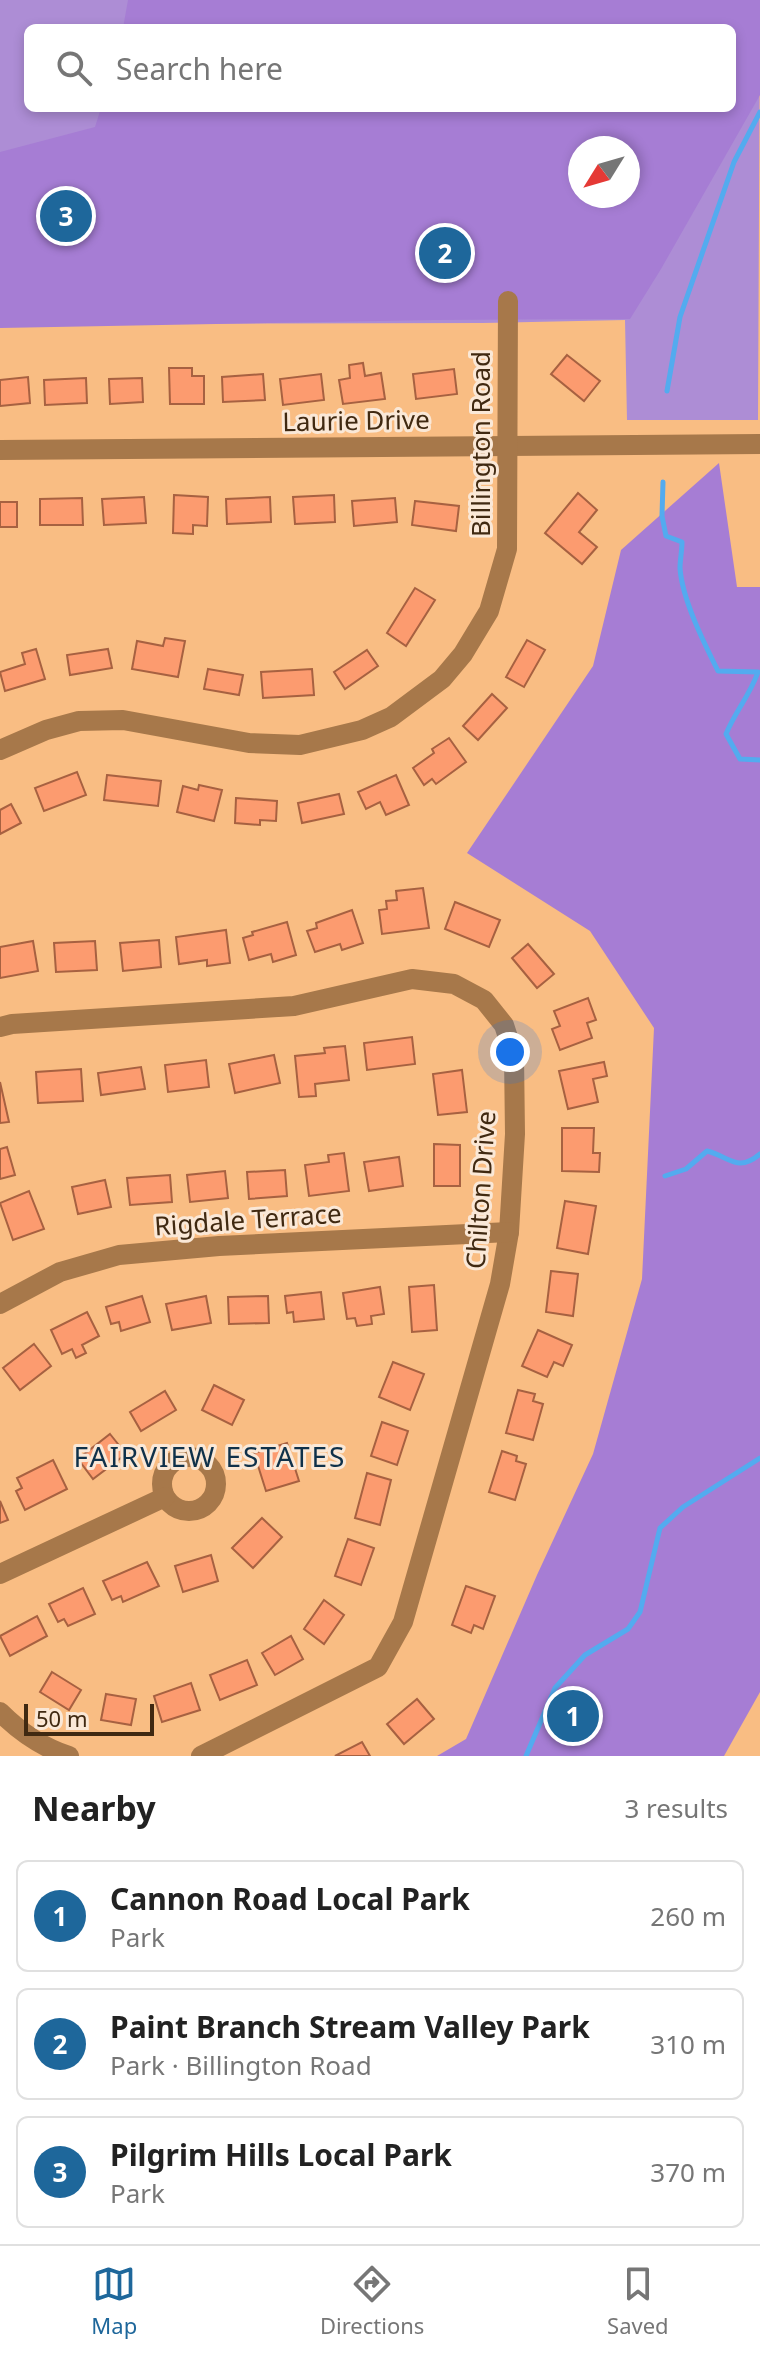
<!DOCTYPE html>
<html lang="en">
<head>
<meta charset="utf-8">
<style>
  :root { --surface:#fff; --page:#f2f2f2; --text:#222; --muted:#767676; --line:#e0e0e0; --accent:#1e679b }
  body { margin:0; font-family:"Noto Sans",sans-serif; background:var(--page); color:var(--text) }
  .compass { position:absolute; left:568px; top:136px; width:72px; height:72px; border-radius:50%; background:var(--surface); box-shadow:0 4px 12px #0003; rotate:233deg }
  .scale { position:absolute; left:24px; bottom:20px; width:130px; box-sizing:border-box; padding-left:8px; border:4px solid #402911; border-top:0; font-size:22px; line-height:28px; white-space:nowrap; color:#402911; -webkit-text-stroke:6px #fae8d7; paint-order:stroke }
  .you { position:absolute; left:510px; top:1052px; width:28px; height:28px; margin:-20px; border:6px solid #fff; border-radius:50%; background:#1a73e8; box-shadow:0 0 0 12px #1a73e833 }
  .badge { display:grid; place-items:center; width:52px; height:52px; border-radius:50%; background:var(--accent); color:#fff; font-size:26px; font-weight:700 }
  .pin { position:absolute; translate:-50% -50%; border:4px solid #fff; box-shadow:0 2px 8px #0006 }
  .list { margin:0; padding:0; list-style:none }
  h2 { display:flex; justify-content:space-between; align-items:center; height:104px; margin:0; padding:0 32px; font-size:34px }
  h2 small { font-size:26px; font-weight:400; color:var(--muted) }
  .list li { display:grid; grid-template-columns:52px 1fr auto; gap:24px; align-items:center; box-sizing:border-box; height:112px; margin:0 16px 16px; padding:0 16px; border:2px solid var(--line); border-radius:12px }
  .list b { display:block; font-size:30px; white-space:nowrap }
  .list p { margin:0; font-size:26px; white-space:nowrap; color:var(--muted) }
  .list em { font-size:26px; font-style:normal; color:var(--muted) }
  .icon { flex:none; width:44px; height:44px; fill:none; stroke:currentColor; stroke-width:2; stroke-linecap:round; stroke-linejoin:round }
  .map { position:relative; flex:none; width:760px; height:1756px; overflow:hidden }
  .search { position:absolute; background:var(--surface); box-shadow:0 4px 12px #0003; left:24px; right:24px; top:24px; height:88px; display:flex; align-items:center; gap:20px; box-sizing:border-box; padding:0 28px; border-radius:12px; color:var(--muted); font-size:30px }
  .sheet { height:488px; background:var(--surface) }
  nav { display:flex; justify-content:space-around; align-items:center; box-sizing:border-box; height:112px; border-top:2px solid var(--line); background:var(--surface); font-size:22px; color:var(--muted) }
  nav a { display:grid; justify-items:center; gap:4px }
  nav .on { color:var(--accent) }
  .map>svg:first-child { display:block }
</style>
</head>
<body>
<div class="map">
<svg width="760" height="1756" viewBox="0 0 760 1756">
  <rect width="100%" height="100%" fill="#f9bd83"/>
  <!-- green -->
  <path fill="#ad8dd5" fill-rule="evenodd" d="M0,0h760l-2,420h-131l-2,-100 -143,3 -482,1zM28,28h704v80h-704zM580,148h48v48h-48z"/>
  <!-- forest -->
  <g fill="#a67dd4" fill-rule="evenodd">
    <path d="M128,0h632v95l-99,174 -31,50 -197,1 -433,8v-176l95,-25 6,-19h631v-80h-609zM580,148h48v48h-48z"/>
    <polygon points="719,463 737,587 760,587 760,1692 724,1756 437,1756 466,1739 537,1575 593,1454 642,1279 654,1028 590,931 467,853 593,666 621,550"/>
  </g>
  <g fill="none" stroke-linecap="round" stroke-linejoin="round">
    <!-- stream -->
    <g stroke="#53abef" stroke-width="5">
      <polyline points="667,391 680,317 734,162 760,112"/>
      <path d="M663,482l-1,34 4,20 16,6c0,9 -2,18 -2,26 2,31 24,75 38,103l40,1c-8,23 -23,40 -32,62l14,25 20,1"/>
      <path d="M665,1176l21,-7 21,-18c23,6 31,22 53,3"/>
      <polyline points="526,1756 555,1688 585,1655 628,1629 640,1612 660,1528 683,1507 760,1458"/>
    </g>
  </g>
  <!-- building -->
  <g fill="#fc9b6f" stroke="#a76141" stroke-width="2">
    <polygon points="567,355 600,381 584,401 551,374"/>
    <polygon points="363,363 365,376 381,373 385,399 343,404 339,380 350,378 349,365"/>
    <polygon points="169,368 192,368 192,376 204,376 204,404 170,404"/>
    <polygon points="454,369 457,394 416,399 413,374"/>
    <polygon points="263,374 265,400 223,402 222,377"/>
    <polygon points="321,374 324,400 283,405 280,379"/>
    <polygon points="28,377 30,403 0,406 0,380"/>
    <polygon points="86,378 87,403 45,405 44,380"/>
    <polygon points="142,378 143,402 110,404 109,379"/>
    <polygon points="578,493 597,510 579,532 597,547 582,564 545,533"/>
    <polygon points="174,495 208,497 207,526 193,525 193,534 173,533"/>
    <polygon points="334,495 335,522 295,524 293,497"/>
    <polygon points="144,497 146,523 104,525 102,499"/>
    <polygon points="270,497 271,522 227,524 226,499"/>
    <polygon points="82,498 83,525 40,525 40,499"/>
    <polygon points="395,498 397,522 354,526 352,501"/>
    <polygon points="415,501 459,506 456,531 412,525"/>
    <rect x="0" y="502" width="17" height="25"/>
    <polygon points="415,588 435,600 406,646 387,633"/>
    <polygon points="165,638 185,641 178,677 132,669 137,641 163,646"/>
    <polygon points="527,640 545,650 524,687 506,677"/>
    <polygon points="36,649 45,679 5,691 0,672 25,664 22,653"/>
    <polygon points="108,649 112,668 70,675 67,655"/>
    <polygon points="367,650 378,666 345,689 334,672"/>
    <polygon points="208,669 243,675 239,695 204,689"/>
    <polygon points="312,669 314,695 263,698 261,672"/>
    <polygon points="492,694 507,708 478,740 463,726"/>
    <polygon points="449,738 466,762 436,784 432,779 424,785 413,768 434,753 432,749"/>
    <polygon points="77,772 86,795 44,811 35,788"/>
    <polygon points="107,775 161,781 158,806 104,800"/>
    <polygon points="396,775 409,805 386,815 380,802 366,809 358,792"/>
    <polygon points="199,785 222,790 214,821 177,812 183,786 198,790"/>
    <polygon points="339,794 344,814 302,823 298,803"/>
    <polygon points="236,798 277,801 276,821 260,820 260,825 235,823"/>
    <polygon points="11,804 21,823 0,834 0,810"/>
    <polygon points="423,888 429,928 382,934 379,910 387,909 386,901 397,900 396,891"/>
    <polygon points="455,902 500,920 489,947 445,929"/>
    <polygon points="352,910 363,943 342,950 340,944 315,952 307,931 317,928 316,923"/>
    <polygon points="287,922 296,955 273,962 271,954 249,960 243,938 253,935 252,932"/>
    <polygon points="226,930 230,963 207,966 207,960 179,964 176,937"/>
    <polygon points="159,940 161,967 123,971 120,943"/>
    <polygon points="33,941 38,971 0,978 0,947"/>
    <polygon points="95,941 97,970 56,972 54,943"/>
    <polygon points="528,944 554,974 537,988 512,958"/>
    <polygon points="588,998 596,1020 587,1023 592,1038 560,1050 552,1029 560,1026 554,1011"/>
    <polygon points="412,1037 415,1064 367,1070 364,1043"/>
    <polygon points="345,1046 349,1080 315,1084 316,1096 299,1097 295,1056 325,1053 324,1048"/>
    <polygon points="274,1055 280,1083 235,1093 229,1064"/>
    <polygon points="206,1060 209,1087 168,1092 165,1065"/>
    <polygon points="604,1062 607,1076 593,1079 598,1102 568,1109 559,1071"/>
    <polygon points="141,1067 145,1089 101,1095 98,1073"/>
    <polygon points="81,1069 83,1101 38,1103 36,1072"/>
    <polygon points="462,1070 467,1112 438,1115 433,1074"/>
    <polygon points="0,1082 9,1122 0,1123"/>
    <polygon points="562,1128 594,1128 593,1153 600,1153 599,1172 562,1171"/>
    <polygon points="434,1144 460,1145 460,1186 434,1186"/>
    <polygon points="7,1147 15,1175 0,1179 0,1149"/>
    <polygon points="344,1153 349,1191 309,1196 305,1165 329,1162 328,1155"/>
    <polygon points="399,1157 403,1186 369,1191 364,1162"/>
    <polygon points="285,1170 287,1196 249,1199 247,1172"/>
    <polygon points="225,1171 228,1198 190,1202 187,1175"/>
    <polygon points="170,1175 172,1202 130,1205 127,1178"/>
    <polygon points="105,1180 111,1207 78,1214 72,1187"/>
    <polygon points="29,1191 44,1229 13,1240 0,1203"/>
    <polygon points="565,1201 596,1206 588,1254 557,1248"/>
    <polygon points="551,1271 578,1274 573,1316 546,1312"/>
    <polygon points="434,1285 437,1330 412,1332 409,1287"/>
    <polygon points="380,1287 384,1314 371,1316 372,1324 357,1326 355,1318 347,1319 343,1293"/>
    <polygon points="321,1292 324,1319 294,1322 293,1312 287,1313 285,1296"/>
    <polygon points="142,1296 150,1322 121,1331 119,1322 111,1324 106,1307"/>
    <polygon points="206,1296 211,1323 172,1330 166,1304"/>
    <polygon points="268,1296 269,1323 229,1324 228,1297"/>
    <polygon points="87,1312 99,1336 82,1345 86,1353 76,1358 72,1349 62,1354 51,1330"/>
    <polygon points="538,1330 572,1345 563,1366 554,1362 547,1377 522,1366"/>
    <polygon points="34,1344 51,1366 20,1390 3,1368"/>
    <polygon points="393,1362 424,1374 410,1410 379,1397"/>
    <polygon points="214,1385 244,1400 232,1425 202,1410"/>
    <polygon points="518,1390 535,1394 533,1401 543,1404 533,1440 506,1433"/>
    <polygon points="165,1391 176,1410 141,1431 130,1412"/>
    <polygon points="382,1422 408,1431 397,1465 371,1456"/>
    <polygon points="110,1434 126,1454 93,1479 78,1459"/>
    <polygon points="287,1443 299,1481 266,1491 254,1453"/>
    <polygon points="502,1451 517,1456 516,1461 526,1464 515,1500 489,1492"/>
    <polygon points="53,1460 67,1489 25,1510 16,1491 22,1488 17,1478"/>
    <polygon points="367,1473 391,1480 380,1525 355,1518"/>
    <polygon points="0,1501 8,1520 0,1523"/>
    <polygon points="262,1518 282,1537 253,1568 232,1548"/>
    <polygon points="348,1539 374,1548 361,1585 335,1576"/>
    <polygon points="211,1555 218,1581 183,1592 175,1566"/>
    <polygon points="147,1562 159,1586 123,1602 121,1596 112,1600 103,1581"/>
    <polygon points="466,1586 495,1596 483,1629 474,1625 471,1633 452,1625"/>
    <polygon points="83,1588 95,1614 68,1626 64,1619 58,1622 49,1604"/>
    <polygon points="324,1600 344,1615 324,1644 304,1629"/>
    <polygon points="37,1616 47,1636 10,1656 0,1636"/>
    <polygon points="291,1636 303,1659 275,1675 262,1653"/>
    <polygon points="247,1660 257,1685 220,1700 210,1675"/>
    <polygon points="52,1672 81,1690 69,1710 40,1692"/>
    <polygon points="191,1683 200,1710 162,1722 154,1696"/>
    <polygon points="106,1694 136,1699 131,1725 101,1720"/>
    <polygon points="417,1699 434,1719 404,1744 387,1724"/>
    <polygon points="362,1742 370,1756 335,1756"/>
  </g>
  <g fill="none" stroke-linecap="round" stroke-linejoin="round">
    <!-- minor -->
    <g stroke="#a7784a" stroke-width="20">
      <polyline points="0,450 760,444"/>
      <polyline points="0,750 46,730 79,721 123,720 249,743 300,745 362,730 391,717 442,679 463,654 489,611 507,549 508,301"/>
      <polyline points="0,1027 12,1024 294,1006 412,979 454,984 484,1000 504,1025 514,1056 515,1134 509,1232 500,1284 403,1622 378,1667 201,1756"/>
      <polyline points="0,1304 60,1272 119,1255 219,1246 509,1232"/>
      <circle cx="189" cy="1484" r="27"/>
      <polyline points="0,1574 165,1497"/>
      <path d="M0,1712c19,19 44,36 69,44"/>
    </g>
  </g>
  <g text-anchor="middle" stroke-width="6" stroke-linejoin="round" paint-order="stroke">
    <!-- street labels -->
    <g font-size="26" fill="#402911" stroke="#fae8d7">
      <text transform="translate(356 421) rotate(-1)" y="9">Laurie Drive</text>
      <text transform="translate(481 444) rotate(-90)" y="9">Billington Road</text>
      <text transform="translate(481 1190) rotate(-86)" y="9">Chilton Drive</text>
      <text transform="translate(248 1220) rotate(-4)" y="9">Rigdale Terrace</text>
    </g>
    <!-- neighbourhood labels -->
    <g font-size="28" letter-spacing="2" fill="#0f314a" stroke="#fae8d7">
      <text x="210" y="1467">FAIRVIEW ESTATES</text>
    </g>
  </g>
</svg>
<svg class="compass" viewBox="-18 -18 36 36"><path d="M0-13l5 13h-10z" fill="#e53935"/><path d="M0 13l5-13h-10z" fill="#767676"/></svg>
<div class="scale">50 m</div>
<div class="you"></div>
<div class="pin badge" style="left:573px;top:1716px">1</div>
<div class="pin badge" style="left:445px;top:253px">2</div>
<div class="pin badge" style="left:66px;top:216px">3</div>
<div class="search"><svg class="icon" aria-label="search" viewBox="0 0 24 24"><circle cx="10" cy="10" r="6"/><path d="M15 15l6 6"/></svg>Search here</div>
</div>
<section class="sheet">
<h2>Nearby<small>3 results</small></h2>
<ul class="list">
<li><span class="badge">1</span><div><b>Cannon Road Local Park</b><p>Park</p></div><em>260 m</em></li>
<li><span class="badge">2</span><div><b>Paint Branch Stream Valley Park</b><p>Park · Billington Road</p></div><em>310 m</em></li>
<li><span class="badge">3</span><div><b>Pilgrim Hills Local Park</b><p>Park</p></div><em>370 m</em></li>
</ul>
</section>
<nav>
<a class="on"><svg class="icon" aria-label="map" viewBox="0 0 24 24"><path d="M3 6l6-2 6 2 6-2v14l-6 2-6-2-6 2zM9 4v14M15 6v14"/></svg>Map</a>
<a><svg class="icon" aria-label="directions" viewBox="0 0 24 24"><path d="M12 3l9 9-9 9-9-9zM9 14v-3h6M13 9l2 2-2 2"/></svg>Directions</a>
<a><svg class="icon" aria-label="saved" viewBox="0 0 24 24"><path d="M7 4h10v16l-5-4-5 4z"/></svg>Saved</a>
</nav>
</body>
</html>
